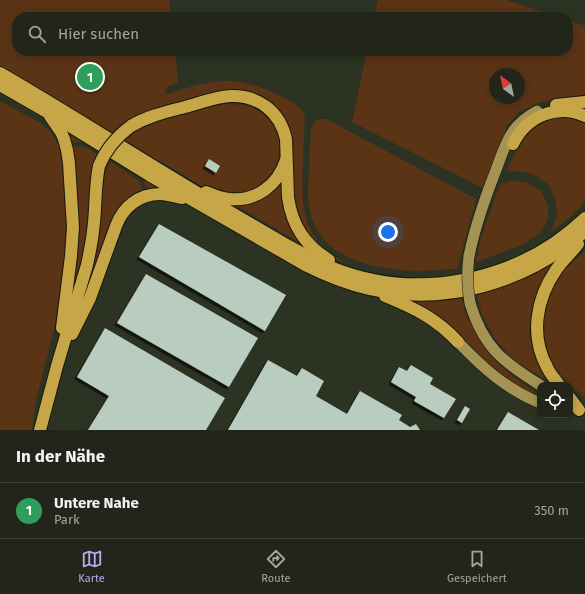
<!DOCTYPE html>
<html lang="de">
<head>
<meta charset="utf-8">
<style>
  :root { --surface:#22261a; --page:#2a2e23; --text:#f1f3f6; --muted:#a2a5a2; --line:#3f4339; --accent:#bea9f4 }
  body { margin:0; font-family:"Fira Sans",sans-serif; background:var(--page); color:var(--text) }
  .controls { position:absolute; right:12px; bottom:12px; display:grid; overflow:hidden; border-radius:8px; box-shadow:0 2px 10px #0003 }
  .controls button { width:36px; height:36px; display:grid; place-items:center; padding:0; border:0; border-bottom:1px solid var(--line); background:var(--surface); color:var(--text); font:20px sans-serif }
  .compass { position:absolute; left:489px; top:68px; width:36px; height:36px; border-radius:50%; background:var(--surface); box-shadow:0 2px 10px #0003; rotate:327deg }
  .you { position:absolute; left:388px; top:232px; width:14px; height:14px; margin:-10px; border:3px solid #fff; border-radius:50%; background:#1a73e8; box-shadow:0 0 0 6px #1a73e833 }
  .badge { display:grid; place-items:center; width:26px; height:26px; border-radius:50%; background:var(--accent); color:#fff; font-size:13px; font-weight:700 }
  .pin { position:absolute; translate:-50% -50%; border:2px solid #fff; box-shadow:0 1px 4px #0006 }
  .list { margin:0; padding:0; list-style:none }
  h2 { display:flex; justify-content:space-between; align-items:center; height:52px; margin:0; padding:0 16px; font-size:17px }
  h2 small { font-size:13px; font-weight:400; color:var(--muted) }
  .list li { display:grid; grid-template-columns:26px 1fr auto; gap:12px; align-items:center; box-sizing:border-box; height:56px; padding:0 16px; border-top:1px solid var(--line) }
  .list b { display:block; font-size:15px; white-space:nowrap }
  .list p { margin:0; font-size:13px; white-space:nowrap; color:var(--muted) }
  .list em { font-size:13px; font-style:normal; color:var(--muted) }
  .icon { flex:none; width:22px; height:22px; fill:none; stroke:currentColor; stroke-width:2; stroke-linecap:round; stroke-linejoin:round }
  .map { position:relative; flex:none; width:585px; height:430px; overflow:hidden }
  .search { position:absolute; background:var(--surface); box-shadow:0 2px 10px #0003; left:12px; right:12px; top:12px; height:44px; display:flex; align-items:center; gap:10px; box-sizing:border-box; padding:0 14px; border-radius:16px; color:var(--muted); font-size:15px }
  .sheet { height:108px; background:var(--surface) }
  nav { display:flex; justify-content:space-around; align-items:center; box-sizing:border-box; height:56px; border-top:1px solid var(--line); background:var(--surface); font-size:11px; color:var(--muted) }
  nav a { display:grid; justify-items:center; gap:2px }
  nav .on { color:var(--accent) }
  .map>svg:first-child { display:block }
</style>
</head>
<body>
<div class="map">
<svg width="585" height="430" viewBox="0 0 585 430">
  <defs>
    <filter id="shadow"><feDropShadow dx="-2.5" dy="2.5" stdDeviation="0" flood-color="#0009"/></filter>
  </defs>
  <rect width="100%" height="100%" fill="#2d3323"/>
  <!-- green -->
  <g fill="#5b3416" fill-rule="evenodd">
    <path d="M0,0h169l2,17h-154v34h158l3,31 -12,6 -1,7c19,-6 47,-16 66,-14 18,1 34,8 50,15 12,6 20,9 24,22 -1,15 -2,30 -2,46 -1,29 -3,58 18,81 7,7 16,13 25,18l-16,-6 -14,-10 -21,-32 -4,-40 2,-19 -2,-20 -32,-39 -96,10 -1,13 28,-9 34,-7 25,1 14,9 12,13 5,15 -1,19 -8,16 -11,11 -15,7h-17l-23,-7 -48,-29 -1,4 -156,-94z"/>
    <polygon points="378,0 506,0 558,17 374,17"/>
    <path d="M568,20l17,6v69l-26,4 -21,4 -19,9 -12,14 -24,62 -131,-66 15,-71h201zM495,74h24v24h-24z"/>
    <polygon points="0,101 39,122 50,131 61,149 66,221 64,257 54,330 36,400 32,430 0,430"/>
    <polygon points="569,116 585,123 585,202 568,219 551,232 557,215 556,203 549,185 538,177 526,172 507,171 518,145 533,128 552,117"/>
    <path d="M318,119h8l150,80 -19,70c-14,0 -28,2 -42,2 -42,-2 -95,-12 -105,-60 -3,-13 -2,-26 -1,-39 0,-14 1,-29 2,-43l2,-5z"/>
    <polygon points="57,123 87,142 73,142 69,143"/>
    <polygon points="80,146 88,148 97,154 92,173 85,251 78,275 66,316 70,147"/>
    <polygon points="110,161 139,181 145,193 137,196 97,270 72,328 102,184 106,171"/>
    <polygon points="138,174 171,193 148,192 143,179"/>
    <polygon points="281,179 304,245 230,202"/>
    <polygon points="512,181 528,183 541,191 548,205 548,220 540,233 524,244 498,254 476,262 481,238 500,184"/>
    <polygon points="585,251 585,398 558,374 548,361 541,335 542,315 549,296 562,272"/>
    <polygon points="562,256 538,293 531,314 529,335 536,359 549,381 514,361 495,339 482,315 477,295 532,275"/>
    <polygon points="461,296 466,315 485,349 499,364 515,378 540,396 540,398 522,390 497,374 401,299 423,300 443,299"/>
  </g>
  <!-- building -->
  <g fill="#b8cdc0" filter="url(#shadow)">
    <polygon points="209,159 220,166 216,173 205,166"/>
    <polygon points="159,224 286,295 265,331 139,257"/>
    <polygon points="146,274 258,338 229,387 117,323"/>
    <polygon points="105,328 225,398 206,430 88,430 109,396 77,377"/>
    <polygon points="268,360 297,376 302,368 324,381 316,396 347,414 360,391 402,415 399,420 410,427 416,424 420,430 228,430"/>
    <polygon points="411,365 433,378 430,384 456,399 444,418 414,401 416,397 391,382 399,367 407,371"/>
    <polygon points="465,406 470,409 462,423 457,420"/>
    <polygon points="508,412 539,430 497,430"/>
  </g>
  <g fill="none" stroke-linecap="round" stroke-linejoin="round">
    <defs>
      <g id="major">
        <path d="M469,256c6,-30 16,-58 27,-86 5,-13 9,-28 18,-40 6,-8 14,-14 23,-19"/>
        <path d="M470,303c13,44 33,59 70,82"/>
        <path d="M458,342c26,27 47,46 82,61"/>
      </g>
      <g id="highway">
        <path d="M0,73c69,40 137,84 206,125 26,15 51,30 77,45 16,9 33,18 50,25 85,34 186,13 252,-50"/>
        <path d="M0,85l47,27 102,63 158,91c20,10 40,18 62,23 77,17 158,-6 216,-58"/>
        <polyline points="556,105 585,102"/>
        <polyline points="50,116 61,132 64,139 67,150 69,163 73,227 71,256 62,328"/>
        <path d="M131,126c17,-10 35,-14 54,-19 15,-4 30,-10 45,-11 29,-1 50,16 56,43l2,58c4,29 17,48 41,63"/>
        <path d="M513,144c13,-27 43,-41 72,-28"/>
        <path d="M206,192c7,3 15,6 23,7 27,3 49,-14 57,-39"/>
        <path d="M385,296c29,12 51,22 73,46"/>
        <path d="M72,334l18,-36 26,-72c7,-19 23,-32 44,-32 7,0 15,3 22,4"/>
        <path d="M559,385c-4,-6 -9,-11 -12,-18 -17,-31 -11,-68 9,-97 6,-9 15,-17 22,-26"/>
        <polyline points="570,398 579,410"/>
        <path d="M40,430l17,-64 30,-101c3,-14 6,-28 7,-43 2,-19 1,-37 5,-56"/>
      </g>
    </defs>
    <!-- major casing -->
    <use href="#major" stroke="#151a0c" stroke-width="12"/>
    <!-- highway casing -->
    <use href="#highway" stroke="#151a0c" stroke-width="14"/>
    <!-- major -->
    <use href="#major" stroke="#a49353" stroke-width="11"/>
    <!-- highway -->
    <use href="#highway" stroke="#c6a647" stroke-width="12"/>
    <defs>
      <path id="major-bridge" d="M469,256c-2,16 -2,31 1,47"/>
      <path id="highway-bridge" d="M99,166c7,-17 17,-29 32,-40"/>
    </defs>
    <!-- major-bridge casing -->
    <use href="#major-bridge" stroke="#151a0c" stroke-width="12" stroke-linecap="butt"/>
    <!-- highway-bridge casing -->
    <use href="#highway-bridge" stroke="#151a0c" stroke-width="14" stroke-linecap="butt"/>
    <!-- major-bridge -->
    <use href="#major-bridge" stroke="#a49353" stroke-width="11"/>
    <!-- highway-bridge -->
    <use href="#highway-bridge" stroke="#c6a647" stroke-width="12"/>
  </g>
</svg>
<div class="controls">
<button><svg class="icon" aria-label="locate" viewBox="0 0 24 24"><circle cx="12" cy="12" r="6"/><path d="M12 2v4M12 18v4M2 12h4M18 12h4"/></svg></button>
</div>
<svg class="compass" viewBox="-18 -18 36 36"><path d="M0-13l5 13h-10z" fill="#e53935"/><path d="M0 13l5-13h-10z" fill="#a2a5a2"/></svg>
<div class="you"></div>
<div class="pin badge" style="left:90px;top:77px;background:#2e9e5b">1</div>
<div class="search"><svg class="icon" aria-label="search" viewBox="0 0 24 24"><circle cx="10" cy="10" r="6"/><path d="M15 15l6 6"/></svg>Hier suchen</div>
</div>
<section class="sheet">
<h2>In der Nähe<small></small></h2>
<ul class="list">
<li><span class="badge" style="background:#2e9e5b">1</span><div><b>Untere Nahe</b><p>Park</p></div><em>350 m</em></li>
</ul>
</section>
<nav>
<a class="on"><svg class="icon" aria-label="map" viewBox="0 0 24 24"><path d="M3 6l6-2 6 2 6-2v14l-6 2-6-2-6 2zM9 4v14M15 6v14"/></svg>Karte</a>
<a><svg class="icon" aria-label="directions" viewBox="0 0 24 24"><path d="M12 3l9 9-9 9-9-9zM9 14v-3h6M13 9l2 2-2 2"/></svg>Route</a>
<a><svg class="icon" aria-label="saved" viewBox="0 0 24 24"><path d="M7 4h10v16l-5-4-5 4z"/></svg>Gespeichert</a>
</nav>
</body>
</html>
